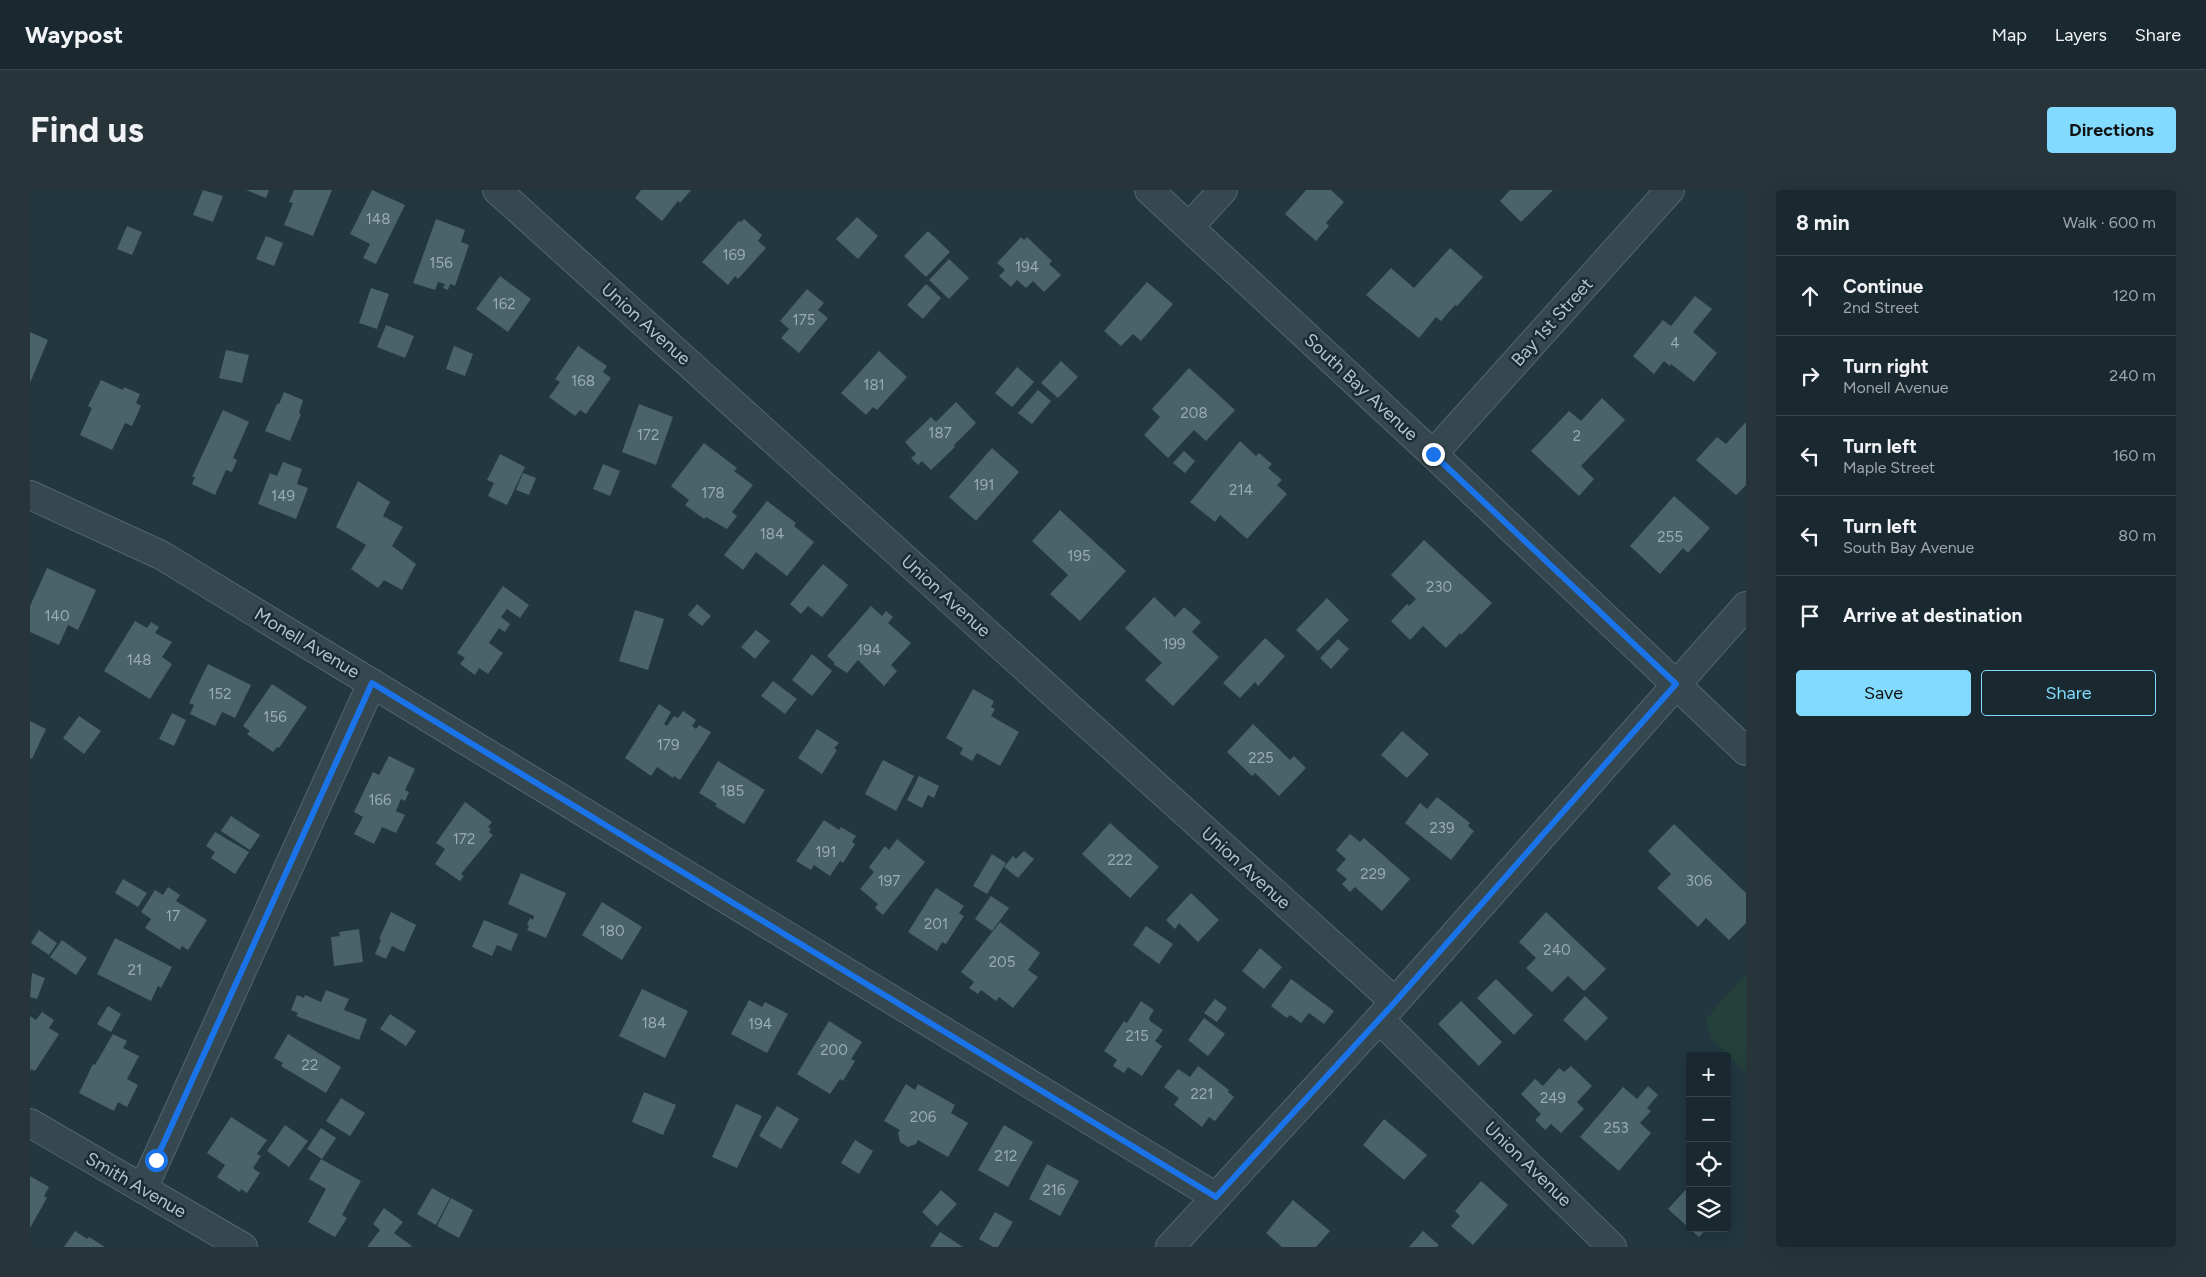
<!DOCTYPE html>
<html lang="en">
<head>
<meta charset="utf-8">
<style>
  :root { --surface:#1a292f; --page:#27353b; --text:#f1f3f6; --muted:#9fa6aa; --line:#38454b; --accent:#82daff }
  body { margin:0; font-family:Figtree,sans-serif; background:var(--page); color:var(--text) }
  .controls { position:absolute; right:15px; bottom:15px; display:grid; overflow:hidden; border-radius:5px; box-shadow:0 5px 20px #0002 }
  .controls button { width:45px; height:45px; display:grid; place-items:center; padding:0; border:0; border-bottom:1px solid var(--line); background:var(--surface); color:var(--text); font:25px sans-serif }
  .stop { position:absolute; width:15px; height:15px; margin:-11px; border:4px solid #1a73e8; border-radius:50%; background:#fff }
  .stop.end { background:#1a73e8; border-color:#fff; box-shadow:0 1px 5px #0008 }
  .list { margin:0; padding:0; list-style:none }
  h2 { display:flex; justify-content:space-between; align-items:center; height:65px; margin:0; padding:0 20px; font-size:21px }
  h2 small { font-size:16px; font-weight:400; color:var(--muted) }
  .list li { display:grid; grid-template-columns:32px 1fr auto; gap:15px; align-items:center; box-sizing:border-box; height:80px; padding:0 20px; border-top:1px solid var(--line) }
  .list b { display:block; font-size:19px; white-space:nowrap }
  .list p { margin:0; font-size:16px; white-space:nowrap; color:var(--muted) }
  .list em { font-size:16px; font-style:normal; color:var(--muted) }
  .actions { display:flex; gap:10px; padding:15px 20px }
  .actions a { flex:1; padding:11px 0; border:1px solid var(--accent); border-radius:5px; text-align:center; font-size:18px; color:var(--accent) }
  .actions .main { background:var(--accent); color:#111 }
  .icon { flex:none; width:28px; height:28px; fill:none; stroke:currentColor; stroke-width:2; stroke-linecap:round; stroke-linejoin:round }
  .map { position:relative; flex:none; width:1716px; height:1057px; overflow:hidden; border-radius:5px }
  header { display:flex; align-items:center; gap:30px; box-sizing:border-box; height:70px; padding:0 25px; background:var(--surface); border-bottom:1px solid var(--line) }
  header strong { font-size:24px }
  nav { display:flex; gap:28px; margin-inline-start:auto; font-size:18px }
  .intro { display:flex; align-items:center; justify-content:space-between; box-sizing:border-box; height:120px; padding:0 30px }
  h1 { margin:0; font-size:35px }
  .button { padding:12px 22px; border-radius:5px; background:var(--accent); color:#111; font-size:18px; font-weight:700 }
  main { display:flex; gap:30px; padding:0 30px }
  aside { flex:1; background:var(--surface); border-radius:5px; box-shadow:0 5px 20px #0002 }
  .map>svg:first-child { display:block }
</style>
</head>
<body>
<header>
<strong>Waypost</strong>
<nav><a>Map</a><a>Layers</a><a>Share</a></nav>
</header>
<div class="intro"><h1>Find us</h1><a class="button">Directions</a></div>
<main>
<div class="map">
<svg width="1716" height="1057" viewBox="0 0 1716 1057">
  <rect width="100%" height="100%" fill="#22373f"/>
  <!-- green -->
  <polygon fill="#24403a" points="1716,784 1716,883 1682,850 1676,829"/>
  <!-- building -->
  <g fill="#4a626a">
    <polygon points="173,0 193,6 183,32 163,25"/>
    <polygon points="216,0 239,0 236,8"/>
    <polygon points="264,0 302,0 283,46 254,35 263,13 259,12"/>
    <polygon points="342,0 375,15 346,74 333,68 340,54 320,44"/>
    <polygon points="611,0 661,0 650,13 648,11 632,31 605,8"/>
    <polygon points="1276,0 1301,0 1314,12 1296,33 1299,36 1286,51 1255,24"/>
    <polygon points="1480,0 1523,0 1491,32 1470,11"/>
    <polygon points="827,27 848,46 828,69 806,49"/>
    <polygon points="406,29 435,40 431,52 439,55 425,96 420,94 418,100 413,98 415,94 408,92 405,100 383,93"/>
    <polygon points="714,29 732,45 728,51 736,58 708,89 705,86 698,95 672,72 709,31 711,32"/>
    <polygon points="97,36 112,42 102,65 87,59"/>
    <polygon points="898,41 920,62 896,87 874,66"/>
    <polygon points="236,46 253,53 244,76 226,69"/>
    <polygon points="991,47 994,50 997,47 1022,71 1019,74 1031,85 1014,102 1003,91 996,98 987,90 981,97 969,86 975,80 967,73"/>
    <polygon points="1420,58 1453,87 1427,116 1425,115 1411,131 1406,127 1389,148 1336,105 1361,78 1384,98"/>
    <polygon points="919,69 939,88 919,109 899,90"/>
    <polygon points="470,86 501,109 478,142 446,119"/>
    <polygon points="1117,92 1143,114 1111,151 1103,144 1091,156 1074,141"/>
    <polygon points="896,94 911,108 893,129 877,115"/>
    <polygon points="341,98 359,104 347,139 329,133"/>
    <polygon points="777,99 794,113 788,120 798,128 769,163 751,148 759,139 750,131"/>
    <polygon points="1665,106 1682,119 1663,142 1687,163 1664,192 1641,174 1640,176 1634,171 1624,184 1603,166 1633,130 1641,136"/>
    <polygon points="356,135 384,146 375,168 347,157"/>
    <polygon points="0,142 18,150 0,193"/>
    <polygon points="424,156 443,164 435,186 416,179"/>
    <polygon points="548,156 577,176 573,182 581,188 556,224 550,220 545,226 519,207 530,192 525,189"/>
    <polygon points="196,160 219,165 212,193 189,188"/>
    <polygon points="849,161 877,187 847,220 843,217 836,225 811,203"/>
    <polygon points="1031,171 1048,187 1028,208 1011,193"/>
    <polygon points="987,177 1004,192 982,217 965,203"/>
    <polygon points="1159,178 1205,220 1176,251 1164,240 1138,268 1114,245 1130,227 1122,219"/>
    <polygon points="71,190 93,200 94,197 110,204 106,213 111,216 102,236 95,233 82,260 50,245 62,218 58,216"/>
    <polygon points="1008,200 1021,211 1002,234 988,223"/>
    <polygon points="254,202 273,210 269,223 271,224 260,251 235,241 247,214 249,214"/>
    <polygon points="1572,208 1595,230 1551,276 1564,289 1549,306 1501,261 1539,221 1551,231"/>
    <polygon points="926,212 946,233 924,255 925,257 901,280 892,271 888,275 881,268 886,264 875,252 901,227 906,232"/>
    <polygon points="609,214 643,227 626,275 592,262"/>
    <polygon points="193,220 219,232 203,268 207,270 202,282 196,280 185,305 162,294 165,287 162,287"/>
    <polygon points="1716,232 1716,295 1706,305 1666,270 1687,247 1696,254"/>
    <polygon points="1210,251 1226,266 1229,263 1242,274 1238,278 1252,290 1247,295 1257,304 1217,349 1190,325 1185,332 1160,312"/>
    <polygon points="674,253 707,278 704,281 723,295 702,322 707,326 697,339 676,327 674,329 655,315 659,310 641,296"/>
    <polygon points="962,258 989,282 946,331 919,307"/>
    <polygon points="1154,261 1165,271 1155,283 1143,273"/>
    <polygon points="470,264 495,277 477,315 458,306 464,293 457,290"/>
    <polygon points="253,272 272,279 267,294 278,298 266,329 228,314 240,283 247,286"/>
    <polygon points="573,274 590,281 580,306 563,299"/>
    <polygon points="493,283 506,288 499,305 486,300"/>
    <polygon points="328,291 360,312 353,326 373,337 362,356 386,374 372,400 354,390 348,398 321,379 336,355 306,337"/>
    <polygon points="1644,306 1680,338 1658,363 1653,358 1630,384 1600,356"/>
    <polygon points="737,311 766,333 764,336 784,352 757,386 726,362 713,380 694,365"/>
    <polygon points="1030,320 1096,381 1050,431 1020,404 1038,385 1002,351"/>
    <polygon points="1394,350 1462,413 1431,445 1430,443 1416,458 1393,436 1380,450 1361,431 1377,414 1379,416 1386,409 1361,385"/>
    <polygon points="793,374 818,395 792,427 778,416 771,424 760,414"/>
    <polygon points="17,378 66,400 48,440 38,435 29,455 0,442 0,416"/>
    <polygon points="473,396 499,415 490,428 477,419 471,427 480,434 475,442 469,438 459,453 473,463 458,484 449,478 445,485 430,474 435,468 427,463"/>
    <polygon points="1124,407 1145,427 1154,417 1171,432 1162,442 1189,467 1143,516 1115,490 1132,473 1095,438"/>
    <polygon points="1297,408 1319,430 1288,461 1266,440"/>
    <polygon points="667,414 681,426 672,436 658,425"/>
    <polygon points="841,416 852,426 856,421 863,427 858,433 881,453 861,475 867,481 854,496 828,470 817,483 803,474 805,473 797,466"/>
    <polygon points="605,420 634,429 618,480 589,471"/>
    <polygon points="105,431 117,438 121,432 129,437 125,443 142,452 132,467 142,474 120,509 74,481"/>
    <polygon points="726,440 740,451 725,469 711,457"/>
    <polygon points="1235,448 1255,466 1228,496 1225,492 1210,508 1193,493"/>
    <polygon points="1308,449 1319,459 1301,479 1290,468"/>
    <polygon points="782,464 802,481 782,506 762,490"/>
    <polygon points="178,474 221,495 205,528 192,522 185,536 160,524 164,515 159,513"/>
    <polygon points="743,491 767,509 755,524 731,506"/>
    <polygon points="242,494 277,517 249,558 247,557 243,562 217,544 220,541 213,536"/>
    <polygon points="943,499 964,511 961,517 965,519 961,526 989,542 970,576 947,563 942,571 930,564 933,558 916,548"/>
    <polygon points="629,514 641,522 634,534 637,536 644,526 648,528 653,521 666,530 662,536 666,539 669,535 681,542 650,590 644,586 643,588 627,577 621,586 595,568"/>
    <polygon points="142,523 156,530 144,556 129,549"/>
    <polygon points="49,526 71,541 54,564 33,548"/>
    <polygon points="0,531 16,539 2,569 0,568"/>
    <polygon points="1223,534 1260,570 1264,566 1276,578 1249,606 1225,583 1222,586 1197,562"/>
    <polygon points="787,539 809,553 804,558 807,560 792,584 768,568"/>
    <polygon points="1372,541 1399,564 1377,588 1351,565"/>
    <polygon points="359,566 385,579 375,600 379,602 375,611 371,609 366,621 375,625 366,643 352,637 344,654 324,644 333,627 324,622 343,582 349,585"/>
    <polygon points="853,570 884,586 866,621 835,604"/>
    <polygon points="688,571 735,600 714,634 685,616 687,614 669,603"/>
    <polygon points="889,586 909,596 904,608 898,605 892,618 877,610"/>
    <polygon points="1407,607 1440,633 1438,636 1444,641 1421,670 1375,633 1390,613 1397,619"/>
    <polygon points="435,612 462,632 458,637 461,639 459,642 463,645 431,684 434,686 430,691 405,674 415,659 406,653"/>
    <polygon points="201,626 230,645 220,660 191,641"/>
    <polygon points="794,630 809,640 811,637 826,646 822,652 825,654 813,673 810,671 800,686 784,675 781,680 766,671"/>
    <polygon points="1080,633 1129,677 1100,708 1052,664"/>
    <polygon points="1644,634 1716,703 1716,733 1699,750 1676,728 1668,737 1627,698 1641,684 1618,661"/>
    <polygon points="185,642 219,662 205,684 181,668 185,662 176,656"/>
    <polygon points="1320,644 1330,652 1334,648 1380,689 1352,721 1325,697 1320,702 1312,694 1317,689 1306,680 1316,669 1306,660"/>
    <polygon points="867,649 895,672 853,725 845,718 848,714 830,699 844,682 839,677 855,656 859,660"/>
    <polygon points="994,661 1004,669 988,688 974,677 983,666 986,669"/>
    <polygon points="962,664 976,673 957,704 943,696"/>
    <polygon points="491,683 536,703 516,748 497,740 499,736 497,735 500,728 503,730 504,726 478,714"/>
    <polygon points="93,689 117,703 108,717 85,703"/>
    <polygon points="138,697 150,705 146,711 177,730 158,760 152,756 150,760 115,738 121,729 111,722 125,700 133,705"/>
    <polygon points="906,698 934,716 929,723 934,726 916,754 912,752 907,761 878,742"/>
    <polygon points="1161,703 1189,730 1168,752 1149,733 1145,739 1136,730"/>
    <polygon points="961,706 979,718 962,741 945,729"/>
    <polygon points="572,712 612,737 592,770 552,745"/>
    <polygon points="361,722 386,735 374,762 362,756 356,769 345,764 351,750 349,749"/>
    <polygon points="1516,722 1576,779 1554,801 1538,786 1522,802 1496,778 1506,768 1489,752"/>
    <polygon points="454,730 488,744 481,761 467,755 462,766 442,757"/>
    <polygon points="970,732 1010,763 998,780 1008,787 983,818 969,807 966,811 951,800 948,804 939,798 944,792 931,782"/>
    <polygon points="1116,736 1143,754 1129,774 1103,755"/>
    <polygon points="329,739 333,772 304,776 301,747 310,746 309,742"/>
    <polygon points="9,740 27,753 19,765 1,753"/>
    <polygon points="85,748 142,777 131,798 128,796 121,811 67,784"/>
    <polygon points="32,750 57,768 46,785 20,767"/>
    <polygon points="1230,758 1252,777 1234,799 1212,781"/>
    <polygon points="2,783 15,788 7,809 0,807"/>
    <polygon points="1261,789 1304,821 1294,834 1279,823 1271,833 1260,825 1257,828 1241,816"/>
    <polygon points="1466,789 1503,825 1484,845 1447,808"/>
    <polygon points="612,799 658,821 635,868 589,846"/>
    <polygon points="296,800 319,809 314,820 337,829 329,850 266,826 268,823 261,820 267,805 274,808 275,805 291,812"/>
    <polygon points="1555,806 1578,828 1556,851 1533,830"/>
    <polygon points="1185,809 1197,818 1187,832 1174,823"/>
    <polygon points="719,810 732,817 735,812 758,824 737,863 701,844"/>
    <polygon points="1111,811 1124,820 1119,828 1120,831 1133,840 1125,851 1132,856 1112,886 1098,877 1094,883 1083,876 1087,870 1074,861 1094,831 1097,833"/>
    <polygon points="1431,811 1472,852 1449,876 1408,834"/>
    <polygon points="78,816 91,824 81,842 67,834"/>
    <polygon points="12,822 24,830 19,838 29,844 5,881 1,879 0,882 0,826 6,830"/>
    <polygon points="360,824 386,841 376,856 350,839"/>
    <polygon points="1174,828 1195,844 1178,866 1158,850"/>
    <polygon points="799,831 832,852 821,869 825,871 813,891 810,889 800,904 767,884"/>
    <polygon points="83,844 97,851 93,858 109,866 97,889 108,895 97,917 88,912 84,921 49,903 63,874 65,875"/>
    <polygon points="258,844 311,877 296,903 251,876 253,873 244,868"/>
    <polygon points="1168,876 1199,900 1198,902 1204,907 1185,931 1179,927 1172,937 1144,915 1149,908 1134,897 1148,879 1160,887"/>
    <polygon points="1541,876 1562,896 1547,912 1554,919 1531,943 1521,934 1515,940 1505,930 1511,924 1491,904 1505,889 1513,896 1529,878 1534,882"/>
    <polygon points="876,894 885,900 888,894 925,915 921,923 938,933 918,967 888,950 886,954 878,957 870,952 868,943 870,940 854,931"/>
    <polygon points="1618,896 1628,905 1617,918 1621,921 1610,933 1621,943 1589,981 1550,947 1593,897 1607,909"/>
    <polygon points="614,902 646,915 633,945 602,932"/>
    <polygon points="311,908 335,923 320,946 296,931"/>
    <polygon points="706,914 732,926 707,978 682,967"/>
    <polygon points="747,916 769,929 751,959 729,946"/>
    <polygon points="201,927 237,950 227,964 231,966 223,978 230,983 217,1003 211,999 210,1002 187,987 195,975 177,963"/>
    <polygon points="1354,929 1397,965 1374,990 1333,955"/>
    <polygon points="255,935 278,951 259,977 237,961"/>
    <polygon points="974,935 1003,952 978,997 948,980"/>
    <polygon points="291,938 306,948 292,969 277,959"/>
    <polygon points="825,950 843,961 829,984 811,973"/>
    <polygon points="291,969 331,991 312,1025 317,1028 305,1047 278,1032 296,999 279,989"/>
    <polygon points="1017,974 1049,991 1030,1026 999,1009"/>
    <polygon points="0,986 19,997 14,1006 17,1008 0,1038"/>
    <polygon points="1660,990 1660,1038 1677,1038 1669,1047 1638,1019 1659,996 1657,993"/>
    <polygon points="1451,991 1478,1015 1443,1055 1421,1036 1430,1026 1425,1021"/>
    <polygon points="402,998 420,1008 406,1035 387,1024"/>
    <polygon points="911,1000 927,1014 907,1036 892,1022"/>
    <polygon points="421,1008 443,1020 429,1048 407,1036"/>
    <polygon points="1263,1010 1300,1041 1286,1057 1252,1057 1236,1043"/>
    <polygon points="354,1018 373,1032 364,1043 382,1056 381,1057 337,1057 350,1040 343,1034"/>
    <polygon points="965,1022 983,1032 968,1057 963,1057 949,1049"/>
    <polygon points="45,1041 57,1049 59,1047 75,1057 34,1057"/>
    <polygon points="1393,1041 1409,1055 1407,1057 1379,1057"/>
    <polygon points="910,1042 933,1057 900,1057"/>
  </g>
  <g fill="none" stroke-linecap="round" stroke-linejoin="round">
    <defs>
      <g id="minor">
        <polyline points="467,0 1365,812"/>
        <polyline points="1119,0 1403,264 1716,561"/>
        <polyline points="1159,37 1193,0"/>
        <polyline points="1403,264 1640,0"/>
        <polyline points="0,305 131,365 1186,1007"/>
        <polyline points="1349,829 1582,1057"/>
        <polyline points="0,933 213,1057"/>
        <polyline points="113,999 342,493"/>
        <polyline points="1140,1057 1365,812 1716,416"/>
      </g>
    </defs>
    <!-- minor casing -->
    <use href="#minor" stroke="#54666d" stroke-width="30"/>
    <!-- minor -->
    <use href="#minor" stroke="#36484f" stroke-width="28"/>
  </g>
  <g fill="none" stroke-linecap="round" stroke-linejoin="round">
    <!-- route -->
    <polyline stroke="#1a73e8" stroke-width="6" points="126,970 342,493 1186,1007 1365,812 1646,494 1403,264"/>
  </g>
  <g text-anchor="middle" stroke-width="5" stroke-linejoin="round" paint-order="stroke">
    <!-- number labels -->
    <g font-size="15" fill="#98abb2">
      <text x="348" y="34">148</text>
      <text x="704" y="70">169</text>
      <text x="411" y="78">156</text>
      <text x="997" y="82">194</text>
      <text x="474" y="119">162</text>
      <text x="774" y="135">175</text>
      <text x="1645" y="158">4</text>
      <text x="553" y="196">168</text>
      <text x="844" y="200">181</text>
      <text x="1164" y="228">208</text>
      <text x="910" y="248">187</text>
      <text x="618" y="250">172</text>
      <text x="1547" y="251">2</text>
      <text x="954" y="300">191</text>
      <text x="1211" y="305">214</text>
      <text x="683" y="308">178</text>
      <text x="253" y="311">149</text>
      <text x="742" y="349">184</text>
      <text x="1640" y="352">255</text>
      <text x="1049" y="371">195</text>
      <text x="1409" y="402">230</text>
      <text x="27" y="431">140</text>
      <text x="1144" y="459">199</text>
      <text x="839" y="465">194</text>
      <text x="109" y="475">148</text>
      <text x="190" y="509">152</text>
      <text x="245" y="532">156</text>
      <text x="638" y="560">179</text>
      <text x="1231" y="573">225</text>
      <text x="702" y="606">185</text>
      <text x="350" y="615">166</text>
      <text x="1412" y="643">239</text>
      <text x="434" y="654">172</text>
      <text x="796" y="667">191</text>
      <text x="1090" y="675">222</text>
      <text x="1343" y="689">229</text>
      <text x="859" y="696">197</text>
      <text x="1669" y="696">306</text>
      <text x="143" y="731">17</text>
      <text x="906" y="739">201</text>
      <text x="582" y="746">180</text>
      <text x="1527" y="765">240</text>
      <text x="972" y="777">205</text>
      <text x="105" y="785">21</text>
      <text x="624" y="838">184</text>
      <text x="730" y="839">194</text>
      <text x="1107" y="851">215</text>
      <text x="804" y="865">200</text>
      <text x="280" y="880">22</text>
      <text x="1172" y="909">221</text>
      <text x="1523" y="913">249</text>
      <text x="893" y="932">206</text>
      <text x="1586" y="943">253</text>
      <text x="976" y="971">212</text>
      <text x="1024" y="1005">216</text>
    </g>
    <!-- street labels -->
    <g font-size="18" fill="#b2c3ca" stroke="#1b2d34">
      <text transform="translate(1522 132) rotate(-48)" y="6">Bay 1st Street</text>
      <text transform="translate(616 134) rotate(42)" y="6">Union Avenue</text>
      <text transform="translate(1331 197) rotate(43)" y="6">South Bay Avenue</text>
      <text transform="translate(916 406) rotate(42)" y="6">Union Avenue</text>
      <text transform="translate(277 453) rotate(31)" y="6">Monell Avenue</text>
      <text transform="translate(1216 678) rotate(42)" y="6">Union Avenue</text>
      <text transform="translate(1498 974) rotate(44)" y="6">Union Avenue</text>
      <text transform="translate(106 995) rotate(30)" y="6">Smith Avenue</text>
    </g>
  </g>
</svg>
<div class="controls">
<button>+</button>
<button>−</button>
<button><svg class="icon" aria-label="locate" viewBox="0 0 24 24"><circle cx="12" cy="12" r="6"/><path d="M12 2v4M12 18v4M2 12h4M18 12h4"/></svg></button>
<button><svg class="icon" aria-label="layers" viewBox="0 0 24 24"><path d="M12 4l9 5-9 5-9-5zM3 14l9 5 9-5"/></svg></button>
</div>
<div class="stop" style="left:126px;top:970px"></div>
<div class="stop end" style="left:1403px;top:264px"></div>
</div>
<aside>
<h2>8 min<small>Walk · 600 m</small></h2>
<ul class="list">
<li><svg class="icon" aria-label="ahead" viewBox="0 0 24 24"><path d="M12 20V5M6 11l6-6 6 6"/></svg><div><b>Continue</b><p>2nd Street</p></div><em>120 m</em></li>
<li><svg class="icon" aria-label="right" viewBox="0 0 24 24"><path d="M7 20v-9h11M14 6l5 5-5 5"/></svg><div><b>Turn right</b><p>Monell Avenue</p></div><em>240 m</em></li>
<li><svg class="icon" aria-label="left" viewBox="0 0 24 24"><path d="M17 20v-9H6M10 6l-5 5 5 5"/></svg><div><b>Turn left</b><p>Maple Street</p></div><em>160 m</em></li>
<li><svg class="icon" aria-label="left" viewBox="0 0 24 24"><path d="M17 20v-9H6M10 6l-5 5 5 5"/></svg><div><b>Turn left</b><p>South Bay Avenue</p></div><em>80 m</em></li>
<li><svg class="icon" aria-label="arrive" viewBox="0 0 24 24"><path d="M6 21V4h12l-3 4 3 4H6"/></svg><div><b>Arrive at destination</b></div></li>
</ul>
<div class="actions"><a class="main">Save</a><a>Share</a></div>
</aside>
</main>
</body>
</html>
